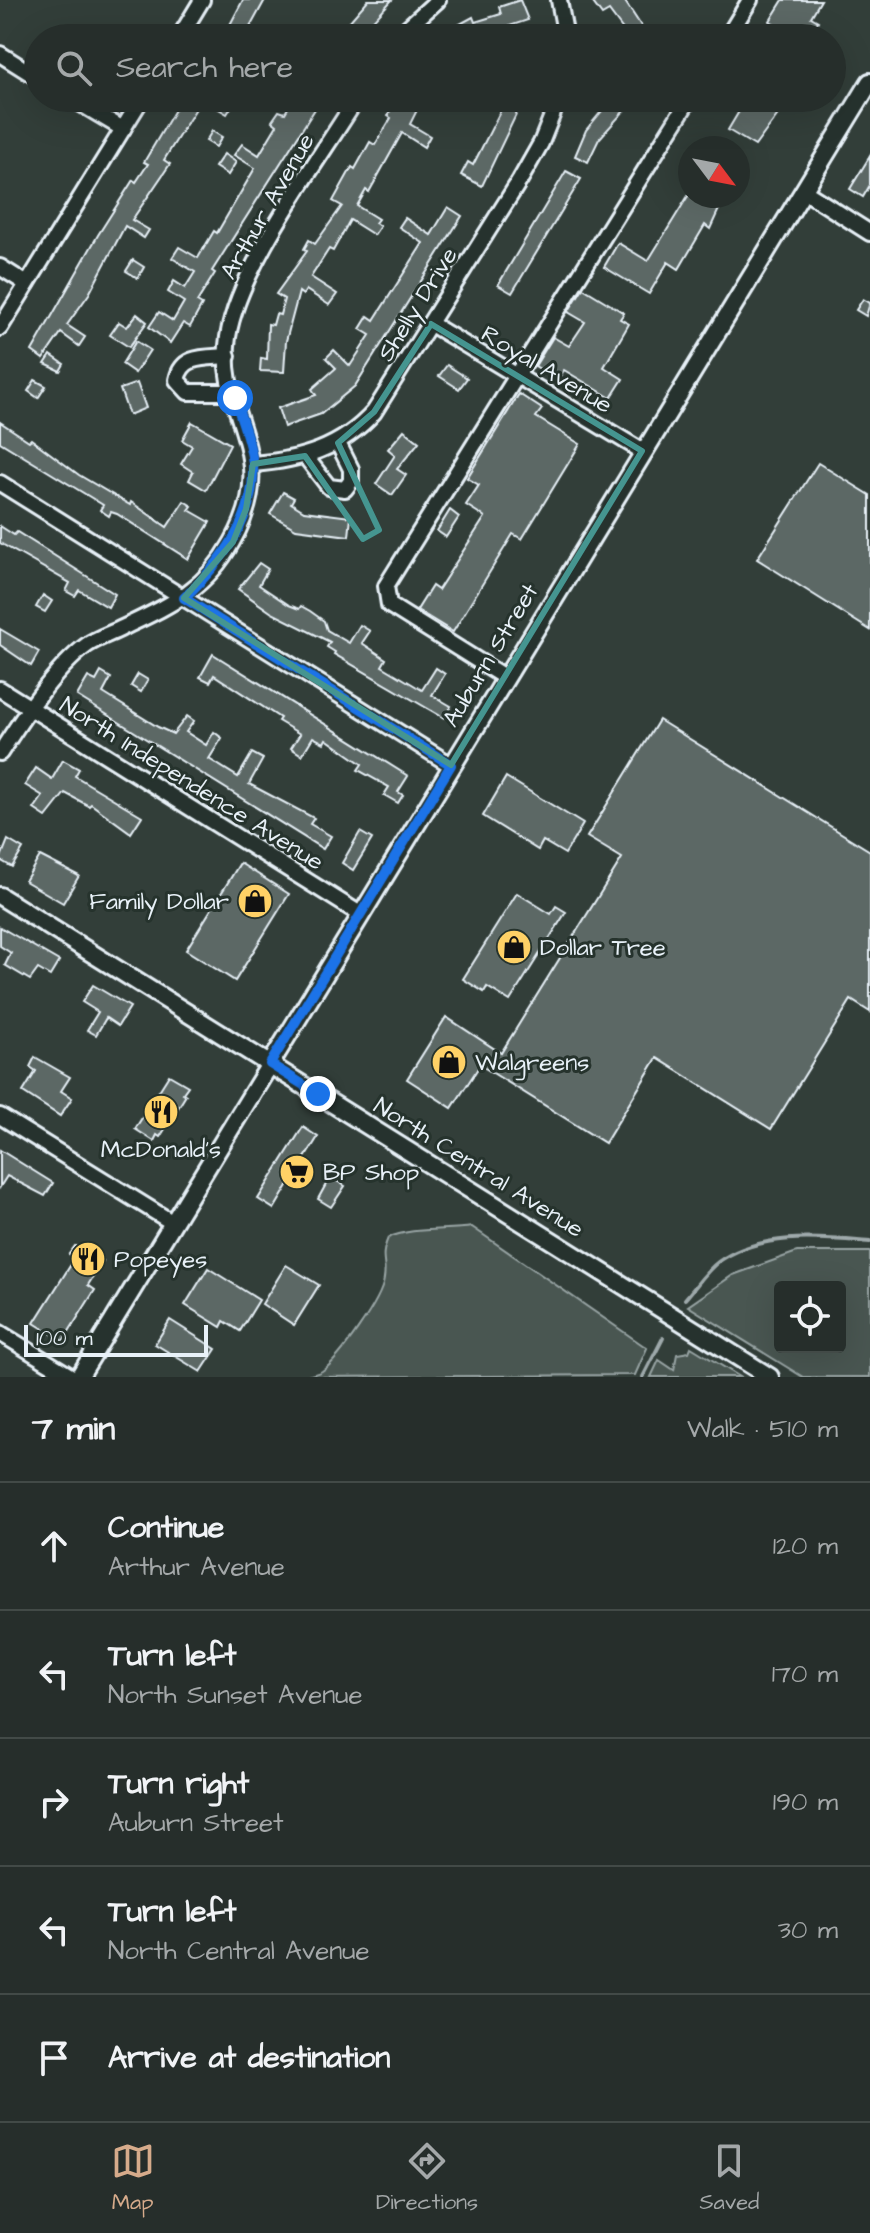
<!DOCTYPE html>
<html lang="en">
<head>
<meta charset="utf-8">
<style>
  :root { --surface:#262e2b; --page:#323a37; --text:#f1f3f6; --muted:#a4a8a9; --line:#424a47; --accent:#d6ab8b }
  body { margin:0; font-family:"Architects Daughter",sans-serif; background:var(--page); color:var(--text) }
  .controls { position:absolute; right:24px; bottom:24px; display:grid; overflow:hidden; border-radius:8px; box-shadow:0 8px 32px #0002 }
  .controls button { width:72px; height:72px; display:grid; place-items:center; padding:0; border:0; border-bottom:2px solid var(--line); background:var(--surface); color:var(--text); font:40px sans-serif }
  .compass { position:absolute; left:678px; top:136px; width:72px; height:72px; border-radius:50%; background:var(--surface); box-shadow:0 8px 32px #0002; rotate:122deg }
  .scale { position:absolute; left:24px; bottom:20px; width:184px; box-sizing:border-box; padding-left:8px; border:4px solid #e8f1f8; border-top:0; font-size:22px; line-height:28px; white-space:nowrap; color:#e8f1f8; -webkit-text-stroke:6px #26332d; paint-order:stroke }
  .stop { position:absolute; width:24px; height:24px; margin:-18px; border:6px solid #1a73e8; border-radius:50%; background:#fff }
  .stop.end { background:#1a73e8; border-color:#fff; box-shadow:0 2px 8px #0008 }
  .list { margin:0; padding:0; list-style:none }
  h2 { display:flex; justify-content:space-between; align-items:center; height:104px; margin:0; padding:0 32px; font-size:34px }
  h2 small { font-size:26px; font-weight:400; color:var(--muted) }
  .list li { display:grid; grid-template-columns:52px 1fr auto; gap:24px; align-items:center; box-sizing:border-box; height:128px; padding:0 32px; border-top:2px solid var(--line) }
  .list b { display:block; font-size:30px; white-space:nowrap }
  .list p { margin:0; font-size:26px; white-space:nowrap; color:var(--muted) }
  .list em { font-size:26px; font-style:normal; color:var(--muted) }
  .icon { flex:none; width:44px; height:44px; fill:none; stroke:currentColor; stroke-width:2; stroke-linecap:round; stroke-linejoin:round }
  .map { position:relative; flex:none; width:870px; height:1377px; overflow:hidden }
  .search { position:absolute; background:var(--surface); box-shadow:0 8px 32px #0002; left:24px; right:24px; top:24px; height:88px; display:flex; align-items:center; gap:20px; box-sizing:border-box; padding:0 28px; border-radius:44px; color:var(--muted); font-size:30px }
  .sheet { height:744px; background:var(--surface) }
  nav { display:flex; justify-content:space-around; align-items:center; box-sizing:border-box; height:112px; border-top:2px solid var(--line); background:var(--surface); font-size:22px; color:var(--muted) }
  nav a { display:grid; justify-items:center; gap:4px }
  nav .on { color:var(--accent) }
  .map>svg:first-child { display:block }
</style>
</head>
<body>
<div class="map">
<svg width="870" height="1377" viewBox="0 0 870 1377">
  <rect width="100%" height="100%" fill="#323e39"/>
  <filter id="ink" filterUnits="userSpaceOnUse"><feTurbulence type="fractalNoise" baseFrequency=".0125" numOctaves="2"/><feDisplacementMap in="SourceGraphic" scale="16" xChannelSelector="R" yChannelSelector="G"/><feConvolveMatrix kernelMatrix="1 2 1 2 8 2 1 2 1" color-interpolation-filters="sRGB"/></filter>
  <g filter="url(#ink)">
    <!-- green -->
    <g fill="#495651" stroke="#98a4a4" stroke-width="2" fill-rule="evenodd">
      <path d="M472,1227l175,121 -12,27 -331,2c5,-2 13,-3 18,-6 17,-11 60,-72 62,-92 3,-19 -5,-19 4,-41 22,-11 58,-7 84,-11z"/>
      <path d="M797,1252h73v125h-67l-115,-71 45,-31zM780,1287h60v60h-60z"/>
      <polygon points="691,1347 740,1377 651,1377 659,1360 674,1370 677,1354 689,1352"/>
    </g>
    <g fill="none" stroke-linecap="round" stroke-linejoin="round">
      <!-- stream -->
      <g stroke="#9ea9ab" stroke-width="4">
        <path d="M685,1299c10,-11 21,-28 33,-37 43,-31 104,-24 152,-20"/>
        <polyline points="643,1377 663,1338"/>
      </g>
    </g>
    <!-- building -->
    <g fill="#5c6865" stroke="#e8f1f8" stroke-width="2">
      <polygon points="243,0 265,0 248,31 260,38 223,38"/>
      <polygon points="368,0 392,0 367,27 365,24 355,38 335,38"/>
      <polygon points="520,0 528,20 482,35 483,38 434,38 473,17 475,22 501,14 499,7"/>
      <polygon points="591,0 624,0 649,38 615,38 624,31 609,11 602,15"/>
      <polygon points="783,0 821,0 811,17 818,21 808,38 799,38 770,21"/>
      <polygon points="182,98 200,102 164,160 170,164 132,220 149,230 144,238 125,226 89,294 67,325 85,337 79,346 61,333 43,359 32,351 98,235 133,180 136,182 148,164 144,162"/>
      <polygon points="223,98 234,103 227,114 217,108"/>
      <polygon points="294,98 322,98 212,271 215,273 197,302 202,305 190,327 183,323 170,343 149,327 159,312 173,321 184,302 168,292 174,281 185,288 195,272 172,258 179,247 198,258 214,231 217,233 255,168 234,155 242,144 259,155 277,125 272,121 279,111 285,113"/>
      <polygon points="395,98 423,98 410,124 430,136 424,147 402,133 369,192 366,190 357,206 378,219 375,223 380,226 374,235 350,220 333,251 329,249 311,277 337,294 329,305 306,290 303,295 299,292 286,341 284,372 260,371 261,358 267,359 268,324 273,325 276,314 280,315 284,299 276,294 307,251 304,249 309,240 315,244 342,206 333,201 352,167 355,169 370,142 375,145 391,118 388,116"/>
      <polygon points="507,98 524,98 482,186 461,175 468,162 473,165"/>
      <polygon points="747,98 790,98 755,146 728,130"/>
      <polygon points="611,100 624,111 599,139 588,162 575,156 586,130"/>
      <polygon points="212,131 222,137 216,147 206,141"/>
      <polygon points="224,154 236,162 228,175 215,167"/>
      <polygon points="870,156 870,185 863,197 850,189"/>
      <polygon points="566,171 581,179 512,293 498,285"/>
      <polygon points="688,196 725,196 710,229 705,225 679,269 668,262 649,294 604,267 618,243 648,261"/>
      <polygon points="448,207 462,216 355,386 321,414 284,427 278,408 316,395 312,389 336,368 326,358 334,350 350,366 370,335 360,329 368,316 374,320 423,243 399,227 405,218 431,235"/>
      <polygon points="133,260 144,267 138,278 126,271"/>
      <polygon points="583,288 624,313 620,319 629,324 604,367 623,379 611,398 564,370 558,380 535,366 553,337 569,346 585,322 568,312"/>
      <polygon points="863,299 870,303 866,316 856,310"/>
      <polygon points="137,314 147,322 129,347 110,335 119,322 127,327"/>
      <polygon points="136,341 150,350 135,373 122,364"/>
      <polygon points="51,355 64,364 60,371 45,364"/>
      <polygon points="447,365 467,378 459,389 439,376"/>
      <polygon points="35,380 46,386 38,398 28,391"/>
      <polygon points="137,383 146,408 129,415 120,389"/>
      <polygon points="519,394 542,409 536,417 580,444 522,539 513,534 453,632 417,610 432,586 438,590 485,517 466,505 479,485 467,478"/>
      <polygon points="0,422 29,441 31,439 79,475 130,505 131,502 167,527 184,501 192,506 189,510 210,522 188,559 117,514 111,512 109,516 100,510 103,505 0,442"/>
      <polygon points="192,422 230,444 206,490 189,480 193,472 181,464 192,446 182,440"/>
      <polygon points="404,430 419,442 397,469 406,475 392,495 376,484 395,455 388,449"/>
      <polygon points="818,463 870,495 870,630 757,559"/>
      <polygon points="283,492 294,498 291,503 304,511 351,517 349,536 296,529 270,514"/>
      <polygon points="450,510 459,517 446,537 437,531"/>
      <polygon points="0,526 14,535 17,532 115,594 108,607 79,590 75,596 66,591 70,583 0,543"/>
      <polygon points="259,563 268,569 259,585 289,605 299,609 301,606 310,611 324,621 327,630 349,643 360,625 370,631 362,643 386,659 382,666 422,690 436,668 445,674 432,695 451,706 444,718 334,654 335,652 327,647 330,642 272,613 238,589"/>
      <polygon points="43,595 52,601 45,612 36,607"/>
      <polygon points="0,629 39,652 31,666 0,645"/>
      <polygon points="213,654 408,776 398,792 403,795 398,803 384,795 389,787 358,770 362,764 326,739 324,743 313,737 302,755 291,748 300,734 278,721 280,718 214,675 210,682 200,677"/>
      <polygon points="101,672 111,678 103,693 158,727 173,734 187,716 194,721 186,732 206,745 214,732 222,738 209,759 238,777 252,753 263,759 249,784 314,818 310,824 331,836 323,849 77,696 88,677 96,681"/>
      <polygon points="138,674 148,680 141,692 131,686"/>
      <polygon points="659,720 870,851 870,1012 851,1000 771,1129 657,1058 605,1143 480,1065 452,1108 407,1079 446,1017 501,1053 622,858 587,837"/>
      <polygon points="63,760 79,769 75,776 142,816 131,833 91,804 89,806 65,793 46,817 34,809 43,796 25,785 36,768 52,779"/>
      <polygon points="506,777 583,824 565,854 543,841 538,850 483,816"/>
      <polygon points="360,832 372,839 353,870 342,863"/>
      <polygon points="8,840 23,849 12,867 0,860"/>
      <polygon points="40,856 79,876 63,903 25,881"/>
      <polygon points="240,863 289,894 235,981 186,950"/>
      <polygon points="517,893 551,914 556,906 566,912 510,1001 487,987 484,992 463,979"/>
      <polygon points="0,927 59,961 50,976 38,969 30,980 5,965 11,953 0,946"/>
      <polygon points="93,985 130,1007 118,1026 106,1018 96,1035 87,1030 98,1012 82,1002"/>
      <polygon points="35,1057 70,1077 61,1091 72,1098 60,1116 23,1092 36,1071 30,1067"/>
      <polygon points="169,1075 188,1086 183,1093 186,1095 160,1137 157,1135 154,1141 135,1129"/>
      <polygon points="303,1127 318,1137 300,1166 311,1172 303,1185 292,1179 274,1209 258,1199"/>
      <polygon points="0,1150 53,1183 45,1196 7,1176 0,1187"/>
      <polygon points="330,1177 345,1186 331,1207 318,1199"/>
      <polygon points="75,1246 103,1261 88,1285 95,1290 63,1341 34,1323 75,1258 69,1254"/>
      <polygon points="286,1265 319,1285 294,1325 262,1304"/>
      <polygon points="208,1268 259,1300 240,1331 224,1321 221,1327 185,1305"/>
      <polygon points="170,1320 216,1349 201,1372 155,1344"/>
    </g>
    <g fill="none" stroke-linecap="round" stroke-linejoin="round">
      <defs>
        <g id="minor">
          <polyline points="559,0 566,38"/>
          <polyline points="179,38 202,0"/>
          <polyline points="396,38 438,0"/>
          <polyline points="727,38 750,0"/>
          <polyline points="0,54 38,78"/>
          <polyline points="71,98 123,129"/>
          <polyline points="804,191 870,233"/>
          <polyline points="0,267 27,284"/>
          <polyline points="431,324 642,451"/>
          <polyline points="0,328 142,98"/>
          <path d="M228,356c-22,2 -46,-2 -51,24l11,12h45"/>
          <polyline points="305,456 329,487 345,489 351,481 351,469 338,443"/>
          <path d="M253,464c47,-4 88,-15 121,-52l146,-232 21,-37 18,-45"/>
          <polyline points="0,483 451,765"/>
          <polyline points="504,677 389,605 386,586 690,98"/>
          <polyline points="0,689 360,914"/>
          <path d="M0,753c21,-33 55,-85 87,-108 10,-7 23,-11 33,-16 48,-23 85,-38 112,-87 51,-89 -16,-127 -4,-205 11,-71 90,-175 129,-239"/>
          <polyline points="0,1116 173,1223"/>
          <polyline points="0,1333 72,1377"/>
        </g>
        <g id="major">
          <polyline points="0,896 770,1377"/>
          <polyline points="79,1377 870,82"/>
        </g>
      </defs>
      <!-- minor casing -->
      <use href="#minor" stroke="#e8f1f8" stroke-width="20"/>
      <!-- major casing -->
      <use href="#major" stroke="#e8f1f8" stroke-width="22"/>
      <!-- minor -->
      <use href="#minor" stroke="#26332d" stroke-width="14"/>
      <!-- major -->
      <use href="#major" stroke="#26332d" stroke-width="16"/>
    </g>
  </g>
  <g fill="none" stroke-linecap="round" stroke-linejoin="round" filter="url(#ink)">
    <!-- route -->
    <path stroke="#1a73e8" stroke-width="10" d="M235,398c6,22 16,44 18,66 3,55 -32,99 -69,134l267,167 -181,299 48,30"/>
  </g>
  <!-- marked area -->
  <path fill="none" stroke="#459590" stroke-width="6" stroke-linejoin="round" d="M431,324l211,127 -191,314 -267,-167 49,-56 13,-33 7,-45 52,-8 58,83 16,-9 -41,-87 36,-31z"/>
  <!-- icons -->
  <defs>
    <symbol id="shop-disc" viewBox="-11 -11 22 22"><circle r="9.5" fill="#ffd166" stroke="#26332d"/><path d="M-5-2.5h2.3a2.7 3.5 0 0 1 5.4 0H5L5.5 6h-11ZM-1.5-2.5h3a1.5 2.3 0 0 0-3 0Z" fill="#111"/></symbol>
    <symbol id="restaurant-disc" viewBox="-11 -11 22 22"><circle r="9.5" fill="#ffd166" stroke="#26332d"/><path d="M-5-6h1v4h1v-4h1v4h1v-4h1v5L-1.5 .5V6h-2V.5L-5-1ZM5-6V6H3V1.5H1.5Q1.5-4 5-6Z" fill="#111"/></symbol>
    <symbol id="supermarket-disc" viewBox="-11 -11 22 22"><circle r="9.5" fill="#ffd166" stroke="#26332d"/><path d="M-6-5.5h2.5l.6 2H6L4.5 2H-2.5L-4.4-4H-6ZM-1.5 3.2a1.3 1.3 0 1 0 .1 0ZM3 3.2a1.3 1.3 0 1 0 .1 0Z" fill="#111"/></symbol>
  </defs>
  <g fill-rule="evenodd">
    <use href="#shop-disc" x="235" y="881" width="40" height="40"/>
    <use href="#shop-disc" x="494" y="927" width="40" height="40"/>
    <use href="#shop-disc" x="429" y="1042" width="40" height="40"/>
    <use href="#restaurant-disc" x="141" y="1092" width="40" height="40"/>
    <use href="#supermarket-disc" x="277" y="1152" width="40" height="40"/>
    <use href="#restaurant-disc" x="68" y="1239" width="40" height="40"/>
  </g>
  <g text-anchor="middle" stroke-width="6" stroke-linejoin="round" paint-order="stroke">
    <!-- street labels -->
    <g font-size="24" fill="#e8f1f8" stroke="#26332d">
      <text transform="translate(267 206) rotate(-60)" y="8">Arthur Avenue</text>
      <text transform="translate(417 304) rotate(-58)" y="8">Shelly Drive</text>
      <text transform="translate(547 369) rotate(31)" y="8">Royal Avenue</text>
      <text transform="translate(490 655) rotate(-59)" y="8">Auburn Street</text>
      <text transform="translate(192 783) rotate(32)" y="8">North Independence Avenue</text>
      <text transform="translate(479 1167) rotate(32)" y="8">North Central Avenue</text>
    </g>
    <!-- poi labels -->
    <g font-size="24" fill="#e8f1f8" stroke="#26332d" text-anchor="start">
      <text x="229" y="909" text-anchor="end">Family Dollar</text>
      <text x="540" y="955">Dollar Tree</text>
      <text x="475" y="1070">Walgreens</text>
      <text x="161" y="1157" text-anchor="middle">McDonald's</text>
      <text x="323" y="1180">BP Shop</text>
      <text x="114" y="1267">Popeyes</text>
    </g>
  </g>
</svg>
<div class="controls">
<button><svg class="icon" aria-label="locate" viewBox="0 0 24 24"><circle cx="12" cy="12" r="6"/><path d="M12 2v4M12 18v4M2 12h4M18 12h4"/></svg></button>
</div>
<svg class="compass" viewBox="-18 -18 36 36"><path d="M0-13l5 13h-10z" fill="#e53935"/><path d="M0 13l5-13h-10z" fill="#a4a8a9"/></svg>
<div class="scale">100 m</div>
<div class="stop" style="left:235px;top:398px"></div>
<div class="stop end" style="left:318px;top:1094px"></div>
<div class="search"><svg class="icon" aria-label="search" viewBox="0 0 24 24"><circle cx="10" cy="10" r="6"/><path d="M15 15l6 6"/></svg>Search here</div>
</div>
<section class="sheet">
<h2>7 min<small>Walk · 510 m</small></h2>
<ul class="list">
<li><svg class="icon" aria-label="ahead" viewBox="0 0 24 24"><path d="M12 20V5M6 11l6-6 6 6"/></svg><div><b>Continue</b><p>Arthur Avenue</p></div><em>120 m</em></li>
<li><svg class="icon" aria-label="left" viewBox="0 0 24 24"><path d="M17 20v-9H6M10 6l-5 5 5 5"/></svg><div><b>Turn left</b><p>North Sunset Avenue</p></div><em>170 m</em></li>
<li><svg class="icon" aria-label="right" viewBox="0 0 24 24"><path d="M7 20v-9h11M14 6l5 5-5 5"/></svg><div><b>Turn right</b><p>Auburn Street</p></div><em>190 m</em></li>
<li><svg class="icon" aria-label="left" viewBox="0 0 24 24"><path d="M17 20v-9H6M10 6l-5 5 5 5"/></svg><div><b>Turn left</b><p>North Central Avenue</p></div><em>30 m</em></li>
<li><svg class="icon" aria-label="arrive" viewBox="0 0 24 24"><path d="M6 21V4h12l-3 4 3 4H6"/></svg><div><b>Arrive at destination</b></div></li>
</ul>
</section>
<nav>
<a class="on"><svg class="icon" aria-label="map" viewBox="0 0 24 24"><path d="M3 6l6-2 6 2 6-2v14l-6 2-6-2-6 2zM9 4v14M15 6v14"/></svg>Map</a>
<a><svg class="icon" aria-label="directions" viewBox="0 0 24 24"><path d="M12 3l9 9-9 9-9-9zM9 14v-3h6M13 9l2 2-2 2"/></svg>Directions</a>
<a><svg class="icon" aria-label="saved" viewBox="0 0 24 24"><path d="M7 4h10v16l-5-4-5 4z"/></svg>Saved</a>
</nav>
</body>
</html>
